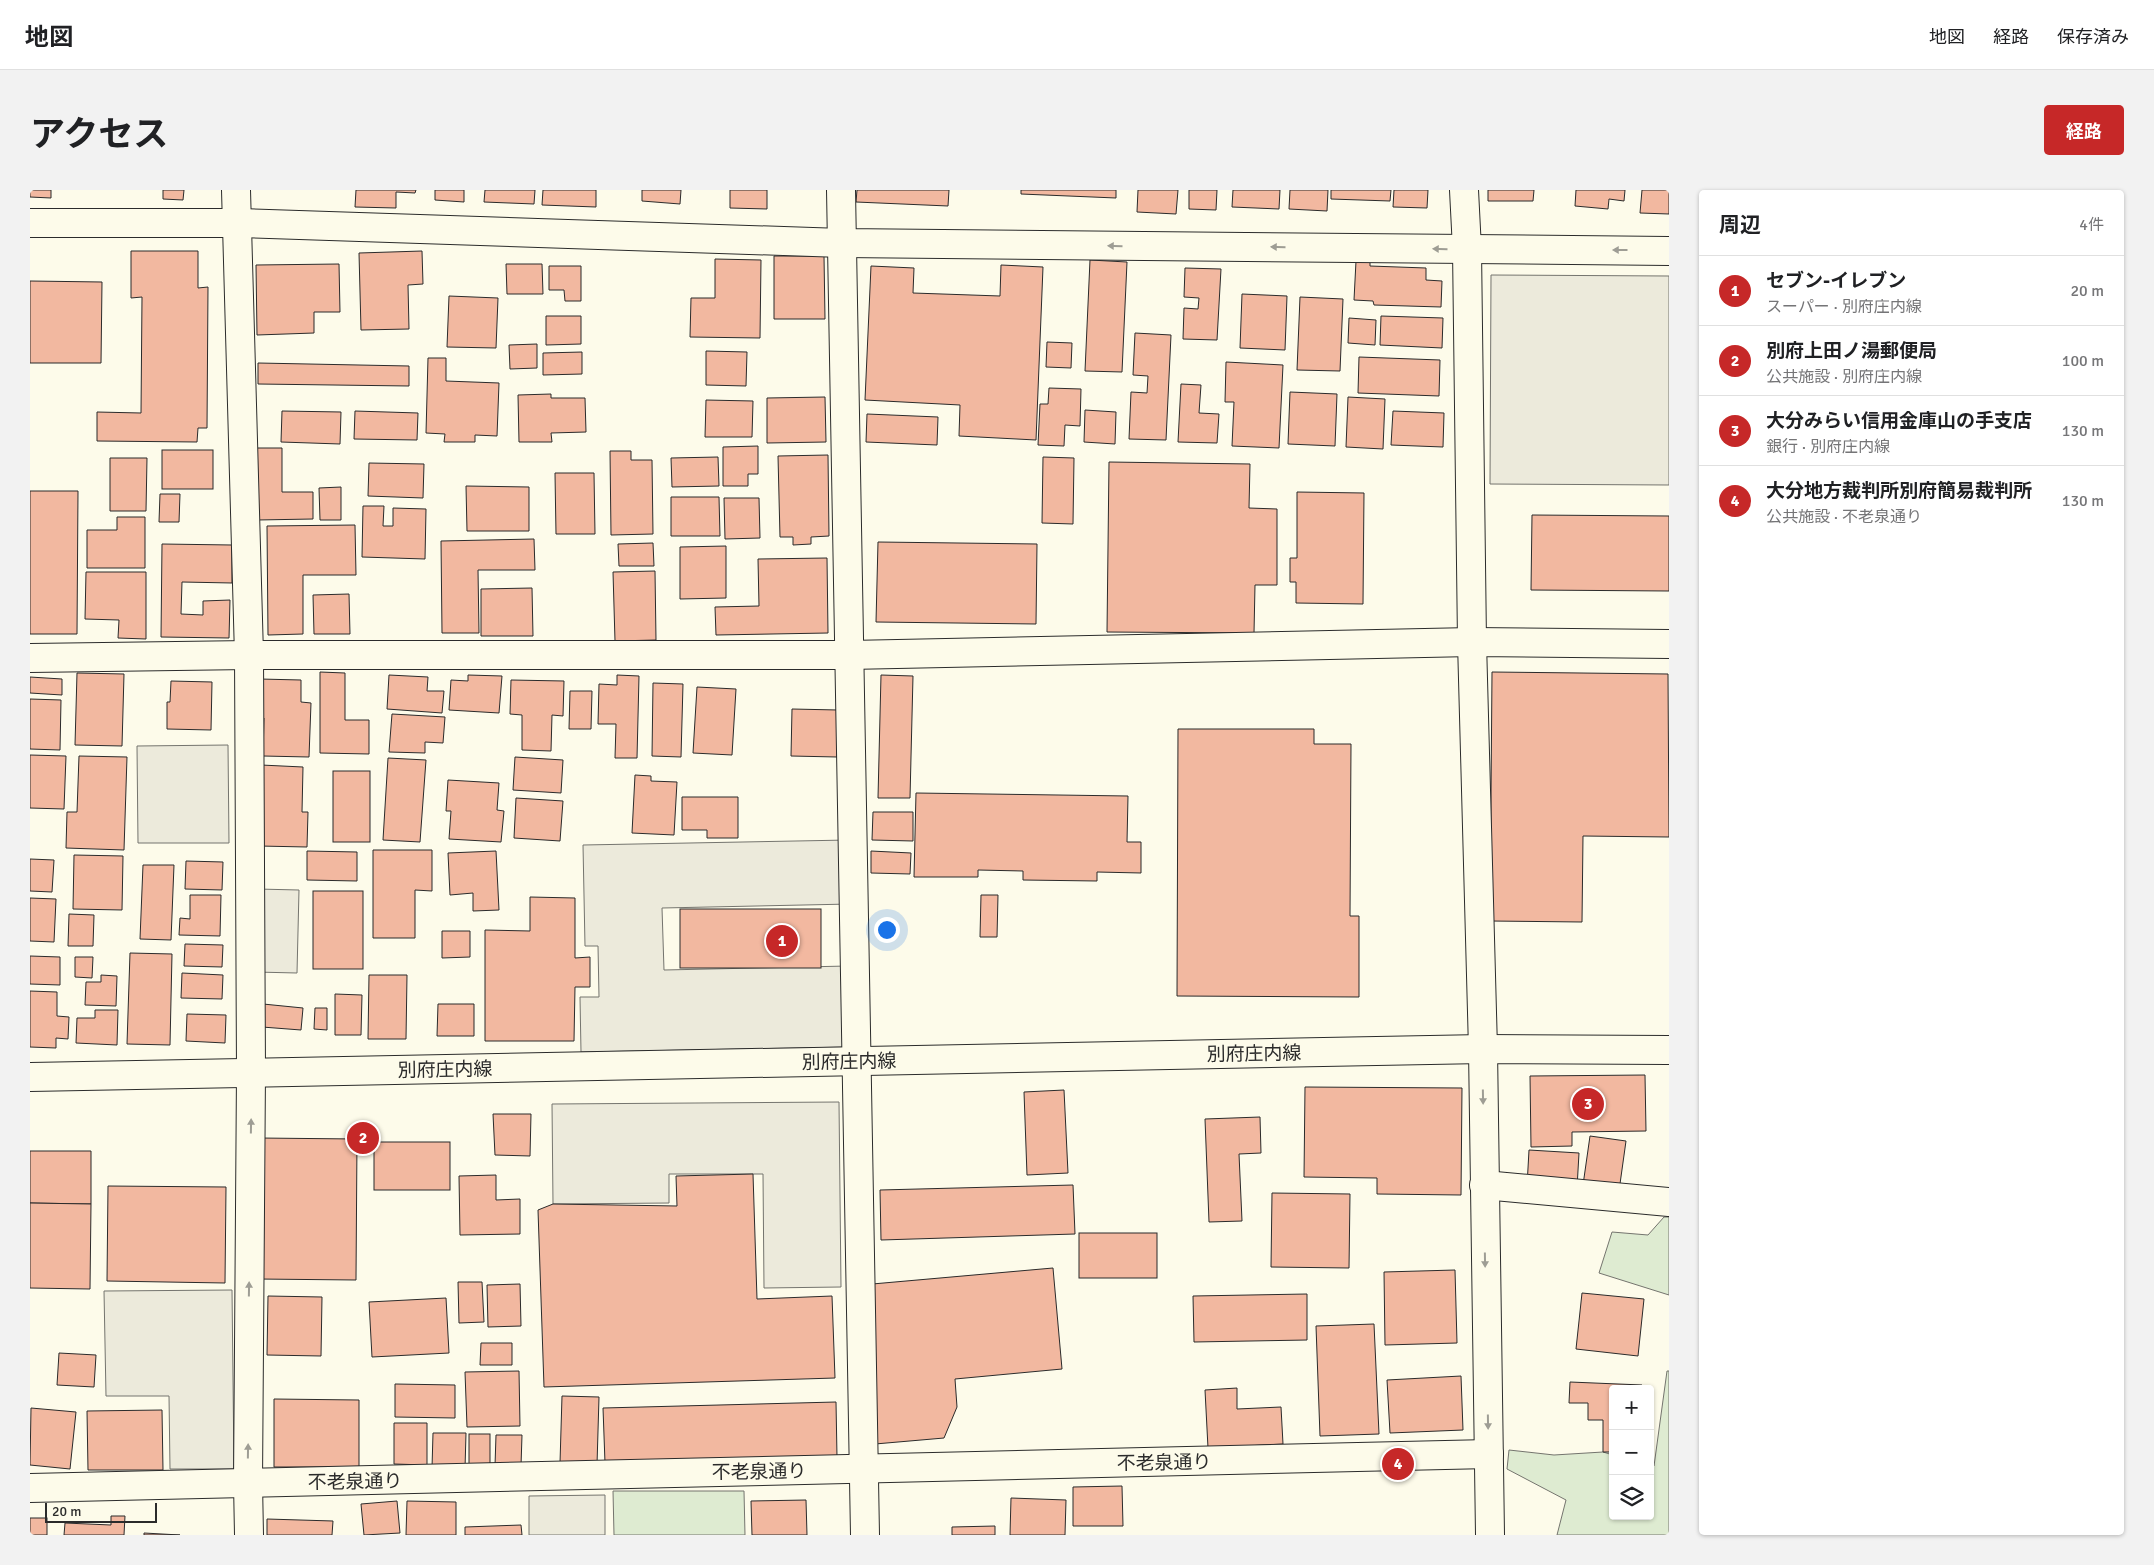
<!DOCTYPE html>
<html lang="ja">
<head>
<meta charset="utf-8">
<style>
  :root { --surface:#fff; --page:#f2f2f2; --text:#202124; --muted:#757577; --line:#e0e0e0; --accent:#c62828 }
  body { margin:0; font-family:Signika,"Noto Sans JP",sans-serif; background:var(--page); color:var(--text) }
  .controls { position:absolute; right:15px; bottom:15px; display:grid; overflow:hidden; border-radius:5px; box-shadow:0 1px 4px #0004 }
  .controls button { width:45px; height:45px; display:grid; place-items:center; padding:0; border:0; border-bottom:1px solid var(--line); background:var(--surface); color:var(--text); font:25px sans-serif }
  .scale { position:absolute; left:15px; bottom:12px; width:112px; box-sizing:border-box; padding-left:5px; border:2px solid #2b2b2b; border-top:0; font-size:14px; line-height:18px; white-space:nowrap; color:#2b2b2b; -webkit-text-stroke:4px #fdfbea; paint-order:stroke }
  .you { position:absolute; left:856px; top:739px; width:18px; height:18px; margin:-12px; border:4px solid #fff; border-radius:50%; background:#1a73e8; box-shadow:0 0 0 8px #1a73e833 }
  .badge { display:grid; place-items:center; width:32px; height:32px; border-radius:50%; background:var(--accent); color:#fff; font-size:16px; font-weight:700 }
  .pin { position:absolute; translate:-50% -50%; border:2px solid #fff; box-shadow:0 1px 5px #0006 }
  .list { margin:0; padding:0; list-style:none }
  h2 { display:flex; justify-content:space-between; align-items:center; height:65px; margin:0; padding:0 20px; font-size:21px }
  h2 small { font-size:16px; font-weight:400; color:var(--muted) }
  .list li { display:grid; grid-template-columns:32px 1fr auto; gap:15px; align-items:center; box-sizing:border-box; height:70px; padding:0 20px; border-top:1px solid var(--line) }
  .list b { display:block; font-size:19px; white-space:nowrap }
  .list p { margin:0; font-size:16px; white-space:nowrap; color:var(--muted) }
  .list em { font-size:16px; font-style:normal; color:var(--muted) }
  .icon { flex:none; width:28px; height:28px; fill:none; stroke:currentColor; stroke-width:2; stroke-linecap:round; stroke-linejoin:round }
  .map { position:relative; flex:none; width:1639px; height:1345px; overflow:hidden; border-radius:5px }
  header { display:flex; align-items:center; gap:30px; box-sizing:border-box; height:70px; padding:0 25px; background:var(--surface); border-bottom:1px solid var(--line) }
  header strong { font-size:24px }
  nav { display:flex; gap:28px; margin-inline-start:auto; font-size:18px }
  .intro { display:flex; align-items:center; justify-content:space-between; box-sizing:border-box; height:120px; padding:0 30px }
  h1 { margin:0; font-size:35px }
  .button { padding:12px 22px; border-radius:5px; background:var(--accent); color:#fff; font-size:18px; font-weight:700 }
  main { display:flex; gap:30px; padding:0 30px }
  aside { flex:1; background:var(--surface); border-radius:5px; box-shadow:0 1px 4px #0004 }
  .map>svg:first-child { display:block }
</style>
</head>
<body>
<header>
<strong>地図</strong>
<nav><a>地図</a><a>経路</a><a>保存済み</a></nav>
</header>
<div class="intro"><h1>アクセス</h1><a class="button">経路</a></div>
<main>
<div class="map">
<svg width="1639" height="1345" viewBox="0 0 1639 1345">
  <rect width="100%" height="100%" fill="#fdfbea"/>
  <!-- green -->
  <g fill="#deebd1" stroke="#74746e">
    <polygon points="1634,1027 1639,1027 1639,1105 1569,1083 1582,1042 1618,1045"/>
    <polygon points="1637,1181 1639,1181 1639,1345 1527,1345 1536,1310 1477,1279 1479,1260 1524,1265 1573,1262 1583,1265 1583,1326 1620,1326 1620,1275 1624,1276"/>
    <polygon points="583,1301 714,1301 715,1345 584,1345"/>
  </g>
  <!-- parking -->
  <g fill="#eceadb" stroke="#74746e">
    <polygon points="1461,85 1639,86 1639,295 1460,294"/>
    <polygon points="198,555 199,653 108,653 107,556"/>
    <polygon points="819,650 821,714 632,718 634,780 818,776 820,857 551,862 550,807 569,807 568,756 555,756 553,655"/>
    <polygon points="227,699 269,700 267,783 225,782"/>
    <polygon points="809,912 811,1097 734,1098 733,984 639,984 639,1013 523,1014 522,914"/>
    <polygon points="202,1100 204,1279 140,1279 139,1206 76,1206 74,1101"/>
    <polygon points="575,1305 575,1345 499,1345 499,1306"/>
  </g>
  <!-- building -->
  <g fill="#f2b8a0" stroke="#2b2b2b">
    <polygon points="0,0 21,0 21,8 0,7"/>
    <polygon points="133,0 154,0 153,10 133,9"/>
    <polygon points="326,0 386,0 385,3 366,2 366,18 325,17"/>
    <polygon points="405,0 434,0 434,12 405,10"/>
    <polygon points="455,0 505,0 504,14 454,12"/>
    <polygon points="513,0 566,0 566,17 512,15"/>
    <polygon points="612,0 651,0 650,14 612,11"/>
    <polygon points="700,0 737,0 737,19 700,18"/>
    <polygon points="827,0 919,0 918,16 826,12"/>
    <polygon points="991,0 1086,0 1086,8 991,4"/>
    <polygon points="1108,0 1148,0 1146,24 1107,22"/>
    <polygon points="1159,0 1187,0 1186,20 1159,19"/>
    <polygon points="1203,0 1250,0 1249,19 1202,17"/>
    <polygon points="1260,0 1298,0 1297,21 1259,19"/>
    <polygon points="1301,0 1361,0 1360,11 1301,9"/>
    <polygon points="1364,0 1398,0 1397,18 1363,17"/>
    <polygon points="1458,0 1504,0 1503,11 1458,11"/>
    <polygon points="1546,0 1595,0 1594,11 1579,9 1578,19 1545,16"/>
    <polygon points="1612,0 1639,0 1639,24 1610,23"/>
    <polygon points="101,61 168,61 168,98 178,97 177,238 168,238 167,252 67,251 67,222 111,223 112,107 101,108"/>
    <polygon points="392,61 393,94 378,95 379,139 331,140 329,63"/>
    <polygon points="744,66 794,66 795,129 744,129"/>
    <polygon points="685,69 731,70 730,148 660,147 661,108 685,108"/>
    <polygon points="1060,70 1097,72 1092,182 1055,181"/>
    <polygon points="1326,71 1340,71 1340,76 1396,78 1396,90 1412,91 1411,117 1344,115 1343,111 1324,110"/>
    <polygon points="309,74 310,122 284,122 284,143 227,145 226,75"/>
    <polygon points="476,74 512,74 513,104 477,104"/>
    <polygon points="971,75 1013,77 1006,250 929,246 930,215 835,210 841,76 884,78 883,103 970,106"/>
    <polygon points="519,76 551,76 551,111 535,111 534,100 519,100"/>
    <polygon points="1155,78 1191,79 1187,150 1153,149 1154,118 1168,119 1169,108 1154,107"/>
    <polygon points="0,91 72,92 71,173 0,173"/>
    <polygon points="1212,104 1257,106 1255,160 1210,158"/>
    <polygon points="419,106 468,108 466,158 417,157"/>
    <polygon points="1270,107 1313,109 1310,181 1267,180"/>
    <polygon points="516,126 551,126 551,154 516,155"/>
    <polygon points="1351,126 1413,128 1412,158 1350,155"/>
    <polygon points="1319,128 1346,130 1345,155 1318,153"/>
    <polygon points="1105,143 1141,145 1136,250 1099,249 1101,202 1117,203 1118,186 1103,185"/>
    <polygon points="1017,152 1042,153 1041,178 1016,177"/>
    <polygon points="507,154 507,178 480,179 479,155"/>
    <polygon points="676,161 717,162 716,196 676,195"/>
    <polygon points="552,162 552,184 513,185 513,163"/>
    <polygon points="1329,167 1410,170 1409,206 1328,203"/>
    <polygon points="398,168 416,168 416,191 469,193 467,246 445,245 445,252 414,252 415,244 396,243"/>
    <polygon points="1196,172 1253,175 1249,258 1202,256 1204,212 1195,212"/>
    <polygon points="228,173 379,176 379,196 228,194"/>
    <polygon points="1151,194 1171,195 1169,223 1189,224 1187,253 1148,252"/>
    <polygon points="1019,198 1051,199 1050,236 1035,235 1034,256 1008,255 1010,214 1018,214"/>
    <polygon points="1260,202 1307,204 1305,256 1258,254"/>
    <polygon points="521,204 521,208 555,208 556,242 521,243 522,252 489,252 488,205"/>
    <polygon points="795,207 796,252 737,253 737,208"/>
    <polygon points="1318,207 1355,209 1353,259 1316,257"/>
    <polygon points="676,210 723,211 722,247 675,247"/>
    <polygon points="1055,220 1086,222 1085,254 1054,252"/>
    <polygon points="252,221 311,222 310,254 251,252"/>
    <polygon points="325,221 388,223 387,250 324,249"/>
    <polygon points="1363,221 1414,223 1413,257 1361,255"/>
    <polygon points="837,224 908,227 907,255 836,252"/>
    <polygon points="728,256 728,284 718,284 718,296 693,296 693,257"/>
    <polygon points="226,258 252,258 252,302 283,302 283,329 227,330"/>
    <rect x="132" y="260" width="51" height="39"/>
    <polygon points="580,261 601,261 601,270 622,270 623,344 581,345"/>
    <polygon points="798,265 799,346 781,347 781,354 763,355 763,347 750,347 748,266"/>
    <polygon points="688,267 689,296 642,297 641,268"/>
    <polygon points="1013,267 1044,268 1043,334 1012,333"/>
    <polygon points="80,268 117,268 116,321 80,321"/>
    <polygon points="1079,272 1220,274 1219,318 1247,319 1247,395 1225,395 1224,443 1077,442"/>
    <polygon points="339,273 394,274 393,308 338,306"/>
    <polygon points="525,283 564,283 565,344 526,344"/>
    <polygon points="436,296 499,297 499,341 437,341"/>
    <polygon points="311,297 311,330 290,330 289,298"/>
    <polygon points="0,301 48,301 47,444 0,444"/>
    <polygon points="1267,302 1334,303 1333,414 1266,413 1266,392 1260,392 1260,368 1267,368"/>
    <polygon points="130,304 150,304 149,332 129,332"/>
    <polygon points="641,307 689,307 690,346 641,346"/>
    <polygon points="694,308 729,308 730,348 695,349"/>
    <polygon points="333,316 354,316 353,336 363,336 363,318 396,319 395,369 332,367"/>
    <polygon points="1502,325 1639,326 1639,401 1501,400"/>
    <polygon points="87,327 115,327 115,378 57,378 57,340 87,340"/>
    <polygon points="325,335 326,385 273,385 273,444 238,445 237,336"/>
    <polygon points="504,349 505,380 448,380 449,443 412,443 411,351"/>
    <polygon points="848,352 1007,354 1006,434 846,432"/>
    <polygon points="623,353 624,376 589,376 588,354"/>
    <polygon points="132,354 202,355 202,393 152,392 151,424 173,425 173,411 200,410 199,448 131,447"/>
    <polygon points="696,356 696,408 650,409 650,357"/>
    <polygon points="797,368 798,443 686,445 685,417 729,416 728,369"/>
    <polygon points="625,381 626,450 585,451 583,382"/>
    <polygon points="56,382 116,382 116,449 88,448 89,430 55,429"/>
    <polygon points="502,398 503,446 451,446 451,399"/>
    <polygon points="319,404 320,444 284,444 283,405"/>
    <polygon points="290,482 315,483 315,530 339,530 339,564 290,563"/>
    <polygon points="1462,482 1638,484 1639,647 1553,646 1552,732 1460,731"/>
    <polygon points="47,483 94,484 92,556 45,555"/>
    <polygon points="359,485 398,487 397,501 414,501 412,523 357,519"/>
    <polygon points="438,485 472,486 469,523 419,520 421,490 438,491"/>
    <polygon points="587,485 609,486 607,568 585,568 586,534 568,534 569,494 587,495"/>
    <polygon points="851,485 883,486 880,608 848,608"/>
    <polygon points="0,487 32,489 32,505 0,503"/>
    <polygon points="230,489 271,490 271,512 281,513 279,567 233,566 234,528 229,528"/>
    <polygon points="481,490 534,491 533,526 522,525 521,561 492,560 492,525 480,524"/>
    <polygon points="141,491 182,492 181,540 137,539 137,512 140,512"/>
    <polygon points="623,493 653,494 651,567 622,566"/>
    <polygon points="667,497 706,499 702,565 663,563"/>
    <polygon points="540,501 562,501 561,539 539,539"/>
    <polygon points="0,509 31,510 30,560 0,559"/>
    <polygon points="762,519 808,520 807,567 761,566"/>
    <polygon points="362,524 415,527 413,553 395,552 395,563 359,562"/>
    <polygon points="1148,539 1284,539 1284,554 1321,554 1320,726 1329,726 1329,807 1147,806"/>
    <polygon points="0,565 36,566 34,619 0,618"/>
    <polygon points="49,566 97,567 94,660 36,658 37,622 47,622"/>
    <polygon points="485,567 533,570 531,603 483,600"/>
    <polygon points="358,568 396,570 390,652 353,650"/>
    <polygon points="231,575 273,577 272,622 278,622 277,657 229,656"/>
    <rect x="303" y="581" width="37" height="71"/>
    <polygon points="605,585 621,586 621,591 647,592 644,645 602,643"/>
    <polygon points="418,590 469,593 467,620 474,621 471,652 419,649 421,621 416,621"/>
    <polygon points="886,603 1098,606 1097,652 1111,652 1111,683 1067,682 1067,691 993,690 993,681 948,680 948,687 884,687"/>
    <polygon points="652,607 708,607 708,648 677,648 677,640 652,640"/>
    <polygon points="486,608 533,611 530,651 484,648"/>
    <polygon points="843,622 883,622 883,651 842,650"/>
    <polygon points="343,660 402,660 402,701 385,700 385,748 343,748"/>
    <polygon points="277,661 327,662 327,691 277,690"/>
    <polygon points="466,661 469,720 443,721 443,703 420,705 418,663"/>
    <polygon points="841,661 881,663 880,684 841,683"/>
    <polygon points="44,665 93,666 92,720 43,719"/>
    <polygon points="0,669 24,670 22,702 0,701"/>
    <polygon points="156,671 193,672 192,700 155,699"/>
    <polygon points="113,675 144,675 141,750 110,749"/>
    <rect x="283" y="701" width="50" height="78"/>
    <polygon points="160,705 191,705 190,746 149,745 150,728 160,729"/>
    <polygon points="951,705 968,705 967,747 950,747"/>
    <polygon points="500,707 545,708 545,768 560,767 560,797 545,797 544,851 455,851 455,740 500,741"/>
    <polygon points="0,708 26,709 24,752 0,751"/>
    <rect x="650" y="719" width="141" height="59"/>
    <polygon points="39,724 64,725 63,756 38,756"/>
    <polygon points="412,741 440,741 440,767 412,768"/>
    <polygon points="155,754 193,755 192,777 154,776"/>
    <polygon points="100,763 142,764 140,855 97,854"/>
    <polygon points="0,766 30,767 30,795 0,794"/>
    <polygon points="45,767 63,767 62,788 45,787"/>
    <polygon points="152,783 193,785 192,809 151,808"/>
    <polygon points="71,785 87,786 86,816 55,815 56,792 71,792"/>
    <polygon points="339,785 377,785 376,849 338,849"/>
    <polygon points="0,801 27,802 27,826 39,827 38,849 26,848 26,858 0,857"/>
    <polygon points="305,804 332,805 331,845 305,845"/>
    <polygon points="233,814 273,818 271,840 232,837"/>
    <polygon points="408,814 444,814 444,846 407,846"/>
    <polygon points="285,818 297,818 297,840 284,839"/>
    <polygon points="65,820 88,820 87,855 46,853 47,828 65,828"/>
    <polygon points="157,824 196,825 195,853 156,851"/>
    <polygon points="1615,885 1616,941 1542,942 1542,956 1501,957 1500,886"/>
    <polygon points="1275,897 1432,898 1431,1005 1347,1004 1347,988 1274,987"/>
    <polygon points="1034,900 1038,983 997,985 994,902"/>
    <polygon points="463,924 501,924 500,966 465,965"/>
    <polygon points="1230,927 1231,963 1209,964 1212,1031 1179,1032 1175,929"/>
    <polygon points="1560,946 1596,951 1589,1001 1553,995"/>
    <polygon points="229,948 327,949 326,1090 227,1089"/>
    <rect x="344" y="952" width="76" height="48"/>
    <polygon points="1499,960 1549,963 1547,998 1497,996"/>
    <polygon points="0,961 61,961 61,1014 0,1013"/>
    <polygon points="723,984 727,1109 802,1106 805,1188 514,1197 508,1020 523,1014 647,1016 646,986"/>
    <polygon points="466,985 466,1010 490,1009 490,1044 430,1045 429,986"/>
    <polygon points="1043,995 1045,1044 851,1050 850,1000"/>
    <polygon points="78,996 196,997 195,1093 77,1091"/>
    <polygon points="1242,1003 1320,1004 1319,1078 1241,1077"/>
    <polygon points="0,1013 61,1014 60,1099 0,1098"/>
    <rect x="1049" y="1043" width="78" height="45"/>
    <polygon points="1023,1078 1032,1179 925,1189 927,1217 914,1248 845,1254 831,1095"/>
    <polygon points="1425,1080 1427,1153 1355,1155 1354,1082"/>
    <polygon points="428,1092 452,1092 454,1132 429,1133"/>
    <polygon points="490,1094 491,1136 458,1137 457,1095"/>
    <polygon points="1552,1103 1614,1109 1608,1166 1546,1159"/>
    <polygon points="1277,1104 1277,1150 1164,1152 1163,1106"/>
    <polygon points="238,1106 292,1107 291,1166 237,1165"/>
    <polygon points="416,1108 419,1163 342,1167 339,1112"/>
    <polygon points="1344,1134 1349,1244 1290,1246 1286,1136"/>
    <polygon points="451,1153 482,1153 482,1175 450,1175"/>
    <polygon points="29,1163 66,1165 64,1197 27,1195"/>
    <polygon points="489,1181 490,1236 437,1237 435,1182"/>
    <polygon points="1431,1186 1433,1240 1360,1243 1357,1190"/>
    <polygon points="1540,1192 1612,1195 1612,1199 1583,1199 1583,1262 1573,1262 1573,1230 1558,1230 1558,1213 1539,1213"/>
    <polygon points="365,1194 425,1195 425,1228 365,1227"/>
    <polygon points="1207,1198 1207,1219 1251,1217 1253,1254 1178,1258 1175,1200"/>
    <polygon points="532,1206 569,1207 567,1275 530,1273"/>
    <polygon points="244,1209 329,1210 329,1277 244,1277"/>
    <polygon points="806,1212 807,1267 575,1273 573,1218"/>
    <polygon points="1,1218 46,1222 40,1279 0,1275"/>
    <polygon points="132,1220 133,1280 58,1280 57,1221"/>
    <polygon points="364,1233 397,1233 397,1275 364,1274"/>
    <polygon points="403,1243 436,1243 435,1279 402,1278"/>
    <rect x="439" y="1244" width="21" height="31"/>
    <polygon points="466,1245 492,1245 491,1276 465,1276"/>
    <polygon points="1092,1296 1093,1336 1043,1336 1043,1297"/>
    <polygon points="981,1308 1036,1310 1035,1345 980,1345"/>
    <polygon points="776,1310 777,1345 722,1345 721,1311"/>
    <polygon points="367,1311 370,1343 334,1345 331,1314"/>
    <polygon points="377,1311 426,1312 426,1345 376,1345"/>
    <polygon points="81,1326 95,1326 94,1345 34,1345 35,1333 81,1335"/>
    <rect x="0" y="1328" width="17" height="17"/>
    <polygon points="237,1329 303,1331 302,1345 237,1345"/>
    <polygon points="491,1335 492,1345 435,1345 435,1337"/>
    <polygon points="965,1336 965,1345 922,1345 922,1337"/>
    <polygon points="114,1343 150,1345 114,1345"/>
  </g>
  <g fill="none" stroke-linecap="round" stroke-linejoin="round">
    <defs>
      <g id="minor">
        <polyline points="206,0 219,465 221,882 218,1293 219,1345"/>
        <polyline points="811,0 835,1345"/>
        <polyline points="1434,0 1437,59 1442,452 1453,859 1460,1345"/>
        <polyline points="0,33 208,33 812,53 1639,61"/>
        <polyline points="0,468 219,465 819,465 1442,452 1639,454"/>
        <polyline points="1454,995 1639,1012"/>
        <polyline points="0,1298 1459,1264"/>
      </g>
      <polyline id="major" points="0,887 1453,859 1639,860"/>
    </defs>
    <!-- minor casing -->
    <use href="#minor" stroke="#2b2b2b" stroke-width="30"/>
    <!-- major casing -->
    <use href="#major" stroke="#2b2b2b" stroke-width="30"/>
    <!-- minor -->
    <use href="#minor" stroke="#fdfbea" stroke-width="28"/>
    <!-- major -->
    <use href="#major" stroke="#fdfbea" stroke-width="28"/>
  </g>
  <!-- one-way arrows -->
  <defs><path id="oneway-solid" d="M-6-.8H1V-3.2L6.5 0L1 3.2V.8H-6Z" transform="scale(1.25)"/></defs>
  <g fill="#9e9d94">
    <use href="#oneway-solid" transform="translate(1085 56) rotate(-179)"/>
    <use href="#oneway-solid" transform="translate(1248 57) rotate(-179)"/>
    <use href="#oneway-solid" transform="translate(1410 59) rotate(-179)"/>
    <use href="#oneway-solid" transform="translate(1590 60) rotate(-180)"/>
    <use href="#oneway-solid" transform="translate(1453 907) rotate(89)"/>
    <use href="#oneway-solid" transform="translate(221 936) rotate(-89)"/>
    <use href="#oneway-solid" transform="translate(1455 1070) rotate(89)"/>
    <use href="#oneway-solid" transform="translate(219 1099) rotate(-89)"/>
    <use href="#oneway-solid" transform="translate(1458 1232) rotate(89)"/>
    <use href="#oneway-solid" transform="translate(218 1261) rotate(-89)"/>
  </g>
  <g text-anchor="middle" stroke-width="4" stroke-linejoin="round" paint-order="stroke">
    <!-- street labels -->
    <g font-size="19" fill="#2b2b2b" stroke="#fdfbea">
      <text transform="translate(1224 863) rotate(-1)" y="7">別府庄内線</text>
      <text transform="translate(819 871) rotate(-1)" y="7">別府庄内線</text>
      <text transform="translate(415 879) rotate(-1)" y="7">別府庄内線</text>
      <text transform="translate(1134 1272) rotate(-1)" y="7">不老泉通り</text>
      <text transform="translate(729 1281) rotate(-1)" y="7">不老泉通り</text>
      <text transform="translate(325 1291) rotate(-1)" y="7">不老泉通り</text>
    </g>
  </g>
</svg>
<div class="controls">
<button>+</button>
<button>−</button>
<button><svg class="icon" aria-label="layers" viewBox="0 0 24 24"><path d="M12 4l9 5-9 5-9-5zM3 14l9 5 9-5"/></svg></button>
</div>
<div class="scale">20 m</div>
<div class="you"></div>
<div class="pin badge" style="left:752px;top:751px">1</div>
<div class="pin badge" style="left:333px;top:948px">2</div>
<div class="pin badge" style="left:1558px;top:914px">3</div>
<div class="pin badge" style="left:1368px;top:1274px">4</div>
</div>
<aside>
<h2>周辺<small>4件</small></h2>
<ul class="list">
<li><span class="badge">1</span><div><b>セブン-イレブン</b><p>スーパー · 別府庄内線</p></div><em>20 m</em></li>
<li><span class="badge">2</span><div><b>別府上田ノ湯郵便局</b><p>公共施設 · 別府庄内線</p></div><em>100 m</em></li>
<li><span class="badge">3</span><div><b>大分みらい信用金庫山の手支店</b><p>銀行 · 別府庄内線</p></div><em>130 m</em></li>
<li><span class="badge">4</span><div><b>大分地方裁判所別府簡易裁判所</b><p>公共施設 · 不老泉通り</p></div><em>130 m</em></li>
</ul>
</aside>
</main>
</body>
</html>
